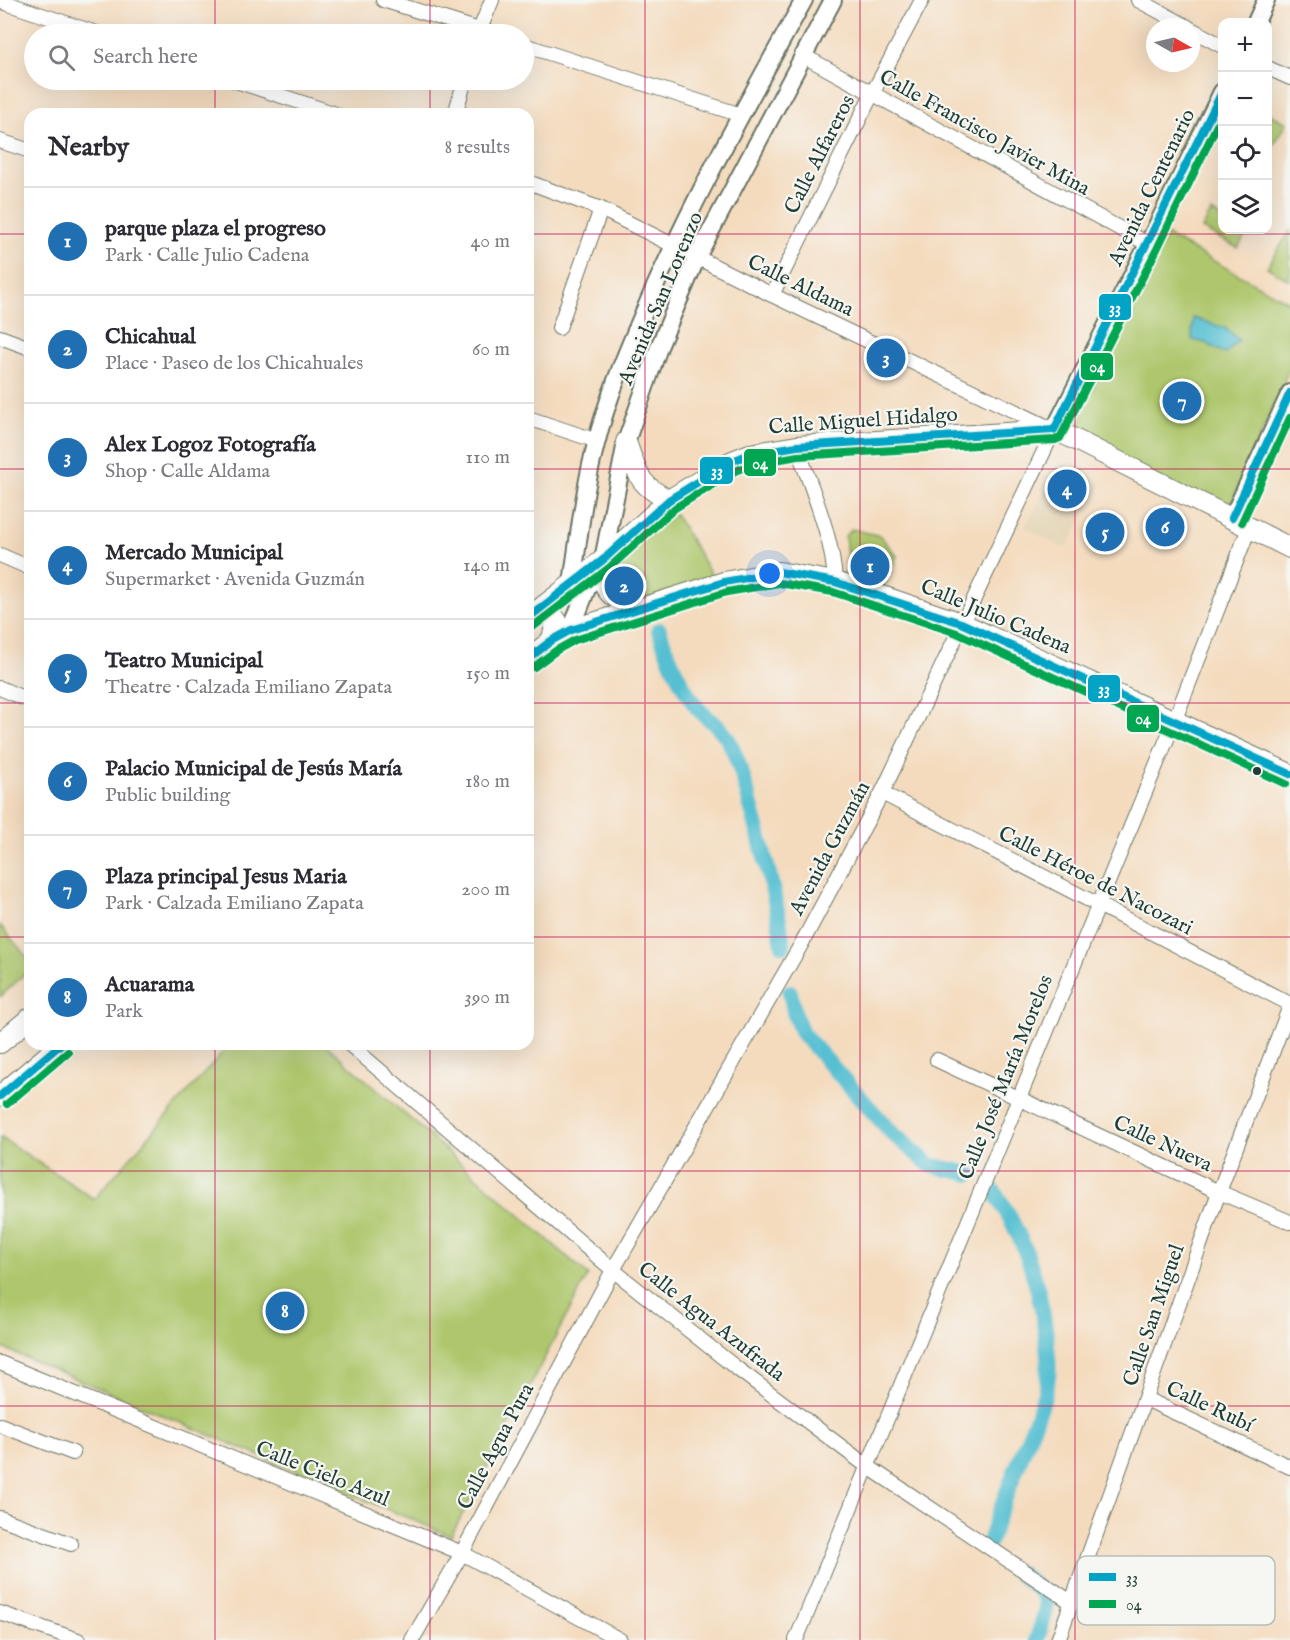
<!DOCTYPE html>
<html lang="en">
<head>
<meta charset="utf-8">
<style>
  :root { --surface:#fff; --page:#f2f2f3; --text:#2b2b33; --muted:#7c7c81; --line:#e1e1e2; --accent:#1f6fb2 }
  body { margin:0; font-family:"IM FELL English",serif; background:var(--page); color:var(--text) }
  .controls { position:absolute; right:18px; top:18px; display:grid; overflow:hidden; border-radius:12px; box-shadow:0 6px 24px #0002 }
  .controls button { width:54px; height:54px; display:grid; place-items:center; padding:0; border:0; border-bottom:2px solid var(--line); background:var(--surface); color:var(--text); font:30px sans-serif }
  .compass { position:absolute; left:1146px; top:18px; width:54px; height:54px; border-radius:50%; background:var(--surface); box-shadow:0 6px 24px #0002; rotate:98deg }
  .you { position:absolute; left:770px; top:574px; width:21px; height:21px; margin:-15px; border:4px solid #fff; border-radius:50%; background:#1a73e8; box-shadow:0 0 0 9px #1a73e833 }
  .badge { display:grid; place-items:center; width:39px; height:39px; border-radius:50%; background:var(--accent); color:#fff; font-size:20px; font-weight:700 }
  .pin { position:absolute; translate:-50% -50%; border:3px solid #fff; box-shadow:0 2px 6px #0006 }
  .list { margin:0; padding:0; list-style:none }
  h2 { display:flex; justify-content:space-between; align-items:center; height:78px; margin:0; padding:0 24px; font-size:26px }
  h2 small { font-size:20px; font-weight:400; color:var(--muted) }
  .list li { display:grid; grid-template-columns:39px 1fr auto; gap:18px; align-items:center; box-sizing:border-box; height:108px; padding:0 24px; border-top:2px solid var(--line) }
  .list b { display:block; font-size:22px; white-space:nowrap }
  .list p { margin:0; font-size:20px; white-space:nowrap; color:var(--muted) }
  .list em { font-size:20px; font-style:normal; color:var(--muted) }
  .icon { flex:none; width:33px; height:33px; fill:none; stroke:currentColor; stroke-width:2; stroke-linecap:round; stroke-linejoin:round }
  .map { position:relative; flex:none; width:1290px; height:1640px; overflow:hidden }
  .search { position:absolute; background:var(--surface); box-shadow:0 6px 24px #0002; left:24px; top:24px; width:510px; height:66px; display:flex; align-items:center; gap:15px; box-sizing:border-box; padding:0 21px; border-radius:33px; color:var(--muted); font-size:22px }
  .panel { position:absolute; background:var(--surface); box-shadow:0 6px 24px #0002; left:24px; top:108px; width:510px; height:942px; border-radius:18px }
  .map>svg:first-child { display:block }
</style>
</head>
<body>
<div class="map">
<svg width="1290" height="1640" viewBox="0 0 1290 1640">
  <rect width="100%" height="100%" fill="#f6f6f2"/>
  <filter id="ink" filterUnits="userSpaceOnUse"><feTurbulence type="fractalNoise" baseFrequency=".0167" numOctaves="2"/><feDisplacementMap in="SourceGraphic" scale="12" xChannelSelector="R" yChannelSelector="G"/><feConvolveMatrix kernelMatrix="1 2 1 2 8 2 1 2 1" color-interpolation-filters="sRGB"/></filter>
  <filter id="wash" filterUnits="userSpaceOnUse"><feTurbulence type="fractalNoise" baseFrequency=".008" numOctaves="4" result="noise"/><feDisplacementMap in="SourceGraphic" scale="24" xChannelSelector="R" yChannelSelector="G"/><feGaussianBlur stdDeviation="1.35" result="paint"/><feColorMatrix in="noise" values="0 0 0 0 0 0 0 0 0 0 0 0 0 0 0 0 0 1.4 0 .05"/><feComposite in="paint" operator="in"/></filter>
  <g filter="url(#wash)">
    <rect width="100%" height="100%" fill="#f4dbbe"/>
    <!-- built -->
    <polygon fill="#e4d6b7" points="1060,462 1102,484 1065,549 1025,527"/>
    <!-- green -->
    <g fill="#aec76d" stroke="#668250" stroke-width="1.5">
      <polygon points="1268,113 1287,123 1268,154"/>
      <polygon points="1211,212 1222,218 1222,230 1243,230 1247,232 1238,248 1202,229"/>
      <polygon points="1290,231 1290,281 1267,267"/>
      <polygon points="1166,235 1290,303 1290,367 1227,513 1072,434"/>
      <polygon points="675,514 714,579 644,600 618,594 613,564 638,540"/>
      <polygon points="852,529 880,536 897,556 882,590 849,577 845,536"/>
      <polygon points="0,925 30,961 30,969 0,997"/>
      <polygon points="230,1044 325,1044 588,1275 451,1536 0,1347 0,1137 94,1199"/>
    </g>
    <!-- water -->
    <g fill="#56c0d2" stroke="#3a7e83" stroke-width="1.5">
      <polygon points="1193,318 1225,328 1239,340 1225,354 1206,343 1192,340"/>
      <circle cx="870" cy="568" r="9"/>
    </g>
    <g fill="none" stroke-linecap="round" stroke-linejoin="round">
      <!-- canal -->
      <g stroke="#56c0d2" stroke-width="16">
        <path d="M659,630c9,26 20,52 36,75 10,14 25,19 34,36 13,27 19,55 27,83 11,40 21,79 27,121"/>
        <polyline points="790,992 795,1016 802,1033 892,1133 930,1165 970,1174"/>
        <path d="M989,1542c12,-37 27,-72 41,-108 7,-17 16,-38 18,-57 2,-13 -1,-28 -2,-41 -6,-53 -23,-102 -53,-146"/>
        <path d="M1019,1573c36,29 30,24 18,67"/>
      </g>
    </g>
  </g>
  <g filter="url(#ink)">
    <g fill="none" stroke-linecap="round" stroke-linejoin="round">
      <defs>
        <g id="minor">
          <polyline points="383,0 492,34"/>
          <polyline points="1138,0 1188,27"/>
          <polyline points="0,1 99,34"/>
          <polyline points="1191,29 1222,46"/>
          <polyline points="478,34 492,0"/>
          <polyline points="524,45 741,115"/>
          <polyline points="802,55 1148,244"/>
          <polyline points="1268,68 1290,78"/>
          <polyline points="233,80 336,114"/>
          <polyline points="455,114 465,80"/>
          <polyline points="0,141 30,151"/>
          <polyline points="772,295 872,94 922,0"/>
          <polyline points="559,328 601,209"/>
          <polyline points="0,337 30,348"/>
          <polyline points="528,418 597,441"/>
          <path d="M797,446c14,43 36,90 38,136"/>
          <polyline points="0,555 30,568"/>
          <polyline points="0,688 30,701"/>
          <polyline points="882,793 1290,1004"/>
          <polyline points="349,1044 613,1270 735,1367 867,1466 1071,1602"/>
          <polyline points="937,1060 1219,1192 1290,1222"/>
          <polyline points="0,1363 462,1553 620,1640"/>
          <polyline points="1146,1399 1290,1467"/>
          <polyline points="0,1425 73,1453"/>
          <polyline points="0,1518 71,1544"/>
          <polyline points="0,1613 78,1640"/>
          <polyline points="412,1640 462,1553 613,1270 802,943 882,793 1054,430 772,295 601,209 528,182"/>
          <polyline points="796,1640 1174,722 1249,528"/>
          <polyline points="1058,1640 1219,1192 1290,1006"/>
        </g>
        <g id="tertiary">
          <polyline points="1256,22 1266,0"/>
          <polyline points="1054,430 1148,244 1222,92"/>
          <polyline points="1232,518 1290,393"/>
          <path d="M572,583c7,-47 12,-93 24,-139 11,-45 30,-90 48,-132 46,-108 104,-210 160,-312"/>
          <polyline points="571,630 588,586 603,560 626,442 659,347 697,257 833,0"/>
        </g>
        <g id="secondary">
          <path d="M626,442c12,32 11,42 43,58"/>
          <path d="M603,560c-5,29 7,36 31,49"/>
          <polyline points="540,609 551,613 557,621 551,641"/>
          <polyline points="528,618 603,560 669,500 730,462 750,454 797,446 1054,430 1070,437 1290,548"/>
          <polyline points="528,659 551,641 571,630 724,582 779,572 835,582 873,593 961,623 1290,774"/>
          <polyline points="0,1043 30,1018"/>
          <polyline points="0,1096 61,1044"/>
        </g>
      </defs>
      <!-- minor casing -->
      <use href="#minor" stroke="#6a7464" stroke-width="16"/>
      <!-- tertiary casing -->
      <use href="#tertiary" stroke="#6a7464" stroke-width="20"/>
      <!-- secondary casing -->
      <use href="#secondary" stroke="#6a7464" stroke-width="22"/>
      <!-- minor -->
      <use href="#minor" stroke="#fff" stroke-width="14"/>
      <!-- tertiary -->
      <use href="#tertiary" stroke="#fff" stroke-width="16"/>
      <!-- secondary -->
      <use href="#secondary" stroke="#fff" stroke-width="20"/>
      <defs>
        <g id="bus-1">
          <polyline points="1232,518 1290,393"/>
          <polyline points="528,618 603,560 669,500 730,462 750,454 797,446 1054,430 1222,92"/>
          <polyline points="528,659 551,641 571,630 724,582 779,572 835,582 961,623 1290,774"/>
          <polyline points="0,1096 61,1044"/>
        </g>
        <g id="bus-2">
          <polyline points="1242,522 1290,418"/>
          <polyline points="534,626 609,568 675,508 735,471 753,464 798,456 1055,440 1060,438 1157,249 1222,115"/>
          <polyline points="534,667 557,650 575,640 727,592 779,583 833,592 957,633 1286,784"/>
          <polyline points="7,1104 68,1052"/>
        </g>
      </defs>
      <!-- bus-1 casing -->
      <use href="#bus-1" stroke="#f6f6f2" stroke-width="12"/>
      <!-- bus-2 casing -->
      <use href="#bus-2" stroke="#f6f6f2" stroke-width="12"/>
      <!-- bus-1 -->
      <use href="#bus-1" stroke="#02a4c6" stroke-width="8"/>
      <!-- bus-2 -->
      <use href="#bus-2" stroke="#00a651" stroke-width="8"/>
    </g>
  </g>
  <!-- grid -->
  <path fill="none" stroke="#c2185b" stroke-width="1.5" stroke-opacity="0.55" d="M215,0v34M430,0v34M645,0v1640M860,0v1640M1075,0v1640M215,80v34M430,80v34M0,234h30M528,234h762M0,469h30M528,469h762M0,703h30M528,703h762M0,937h30M528,937h762M215,1044v596M430,1044v596M0,1171h1290M0,1406h1290"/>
  <!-- markers -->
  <circle fill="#1f3d34" stroke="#f6f6f2" stroke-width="2" cx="1257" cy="771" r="5"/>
  <g text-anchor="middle" stroke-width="4.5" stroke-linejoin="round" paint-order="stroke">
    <!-- street labels -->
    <g font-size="21" fill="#1f3d34" stroke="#f6f6f2">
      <text transform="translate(985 132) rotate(29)" y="7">Calle Francisco Javier Mina</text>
      <text transform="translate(819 154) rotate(-63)" y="7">Calle Alfareros</text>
      <text transform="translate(1151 187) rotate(-64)" y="7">Avenida Centenario</text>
      <text transform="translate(801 285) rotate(26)" y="7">Calle Aldama</text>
      <text transform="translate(660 298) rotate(-67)" y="7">Avenida San Lorenzo</text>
      <text transform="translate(863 420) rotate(-4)" y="7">Calle Miguel Hidalgo</text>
      <text transform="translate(996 616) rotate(23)" y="7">Calle Julio Cadena</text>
      <text transform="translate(829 848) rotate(-62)" y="7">Avenida Guzmán</text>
      <text transform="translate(1096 880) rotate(27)" y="7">Calle Héroe de Nacozari</text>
      <text transform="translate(1005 1077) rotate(-68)" y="7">Calle José María Morelos</text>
      <text transform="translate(1163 1143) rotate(25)" y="7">Calle Nueva</text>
      <text transform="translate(1153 1315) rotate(-71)" y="7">Calle San Miguel</text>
      <text transform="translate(712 1321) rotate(38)" y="7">Calle Agua Azufrada</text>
      <text transform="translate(1210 1406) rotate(25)" y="7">Calle Rubí</text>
      <text transform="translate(495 1446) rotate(-62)" y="7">Calle Agua Pura</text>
      <text transform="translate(323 1473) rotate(22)" y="7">Calle Cielo Azul</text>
    </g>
  </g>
  <!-- legend -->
  <rect x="1077" y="1556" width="198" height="69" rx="9" fill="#f6f6f2" stroke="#b6beb9" stroke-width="1.5"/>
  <rect x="1089" y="1573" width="27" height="8" fill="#02a4c6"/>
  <rect x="1089" y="1600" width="27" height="8" fill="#00a651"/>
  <g font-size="16" fill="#1f3d34">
    <text x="1126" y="1583">33</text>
    <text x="1126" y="1610">04</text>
  </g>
  <g stroke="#f6f6f2" stroke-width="2">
    <rect x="1098" y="293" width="34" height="28" rx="6" fill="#02a4c6"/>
    <rect x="1080" y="352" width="34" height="29" rx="6" fill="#00a651"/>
    <rect x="743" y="448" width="34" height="29" rx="6" fill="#00a651"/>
    <rect x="699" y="456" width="35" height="29" rx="6" fill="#02a4c6"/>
    <rect x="1087" y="674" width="34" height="29" rx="6" fill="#02a4c6"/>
    <rect x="1126" y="704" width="34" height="29" rx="6" fill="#00a651"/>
  </g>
  <g font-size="16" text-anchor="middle" font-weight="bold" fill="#fff">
    <text x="1115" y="313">33</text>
    <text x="1097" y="372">04</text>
    <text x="760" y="469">04</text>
    <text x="717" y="476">33</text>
    <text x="1104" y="694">33</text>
    <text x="1143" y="724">04</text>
  </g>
</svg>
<div class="controls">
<button>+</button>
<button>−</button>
<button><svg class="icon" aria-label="locate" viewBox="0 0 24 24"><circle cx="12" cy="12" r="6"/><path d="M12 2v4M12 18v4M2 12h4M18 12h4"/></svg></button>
<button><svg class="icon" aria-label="layers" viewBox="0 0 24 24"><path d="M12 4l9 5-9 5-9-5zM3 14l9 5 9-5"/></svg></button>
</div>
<svg class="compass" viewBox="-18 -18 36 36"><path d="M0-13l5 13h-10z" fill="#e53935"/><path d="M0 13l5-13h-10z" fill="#7c7c81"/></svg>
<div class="you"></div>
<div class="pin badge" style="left:870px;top:566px">1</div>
<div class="pin badge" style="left:624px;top:586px">2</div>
<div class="pin badge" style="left:886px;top:358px">3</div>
<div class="pin badge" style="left:1067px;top:489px">4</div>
<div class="pin badge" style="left:1105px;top:532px">5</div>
<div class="pin badge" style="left:1165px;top:527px">6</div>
<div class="pin badge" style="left:1182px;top:401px">7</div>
<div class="pin badge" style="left:285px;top:1311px">8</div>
<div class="search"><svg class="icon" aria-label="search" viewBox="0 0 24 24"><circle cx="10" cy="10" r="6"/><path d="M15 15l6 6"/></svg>Search here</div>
<section class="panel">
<h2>Nearby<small>8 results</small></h2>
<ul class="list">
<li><span class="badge">1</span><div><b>parque plaza el progreso</b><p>Park · Calle Julio Cadena</p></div><em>40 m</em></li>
<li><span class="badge">2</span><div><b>Chicahual</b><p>Place · Paseo de los Chicahuales</p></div><em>60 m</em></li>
<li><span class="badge">3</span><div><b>Alex Logoz Fotografía</b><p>Shop · Calle Aldama</p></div><em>110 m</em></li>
<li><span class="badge">4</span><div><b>Mercado Municipal</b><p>Supermarket · Avenida Guzmán</p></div><em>140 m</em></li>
<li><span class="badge">5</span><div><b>Teatro Municipal</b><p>Theatre · Calzada Emiliano Zapata</p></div><em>150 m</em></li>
<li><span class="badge">6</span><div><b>Palacio Municipal de Jesús María</b><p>Public building</p></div><em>180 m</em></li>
<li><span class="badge">7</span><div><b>Plaza principal Jesus Maria</b><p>Park · Calzada Emiliano Zapata</p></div><em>200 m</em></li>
<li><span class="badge">8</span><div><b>Acuarama</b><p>Park</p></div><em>390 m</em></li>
</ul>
</section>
</div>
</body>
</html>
